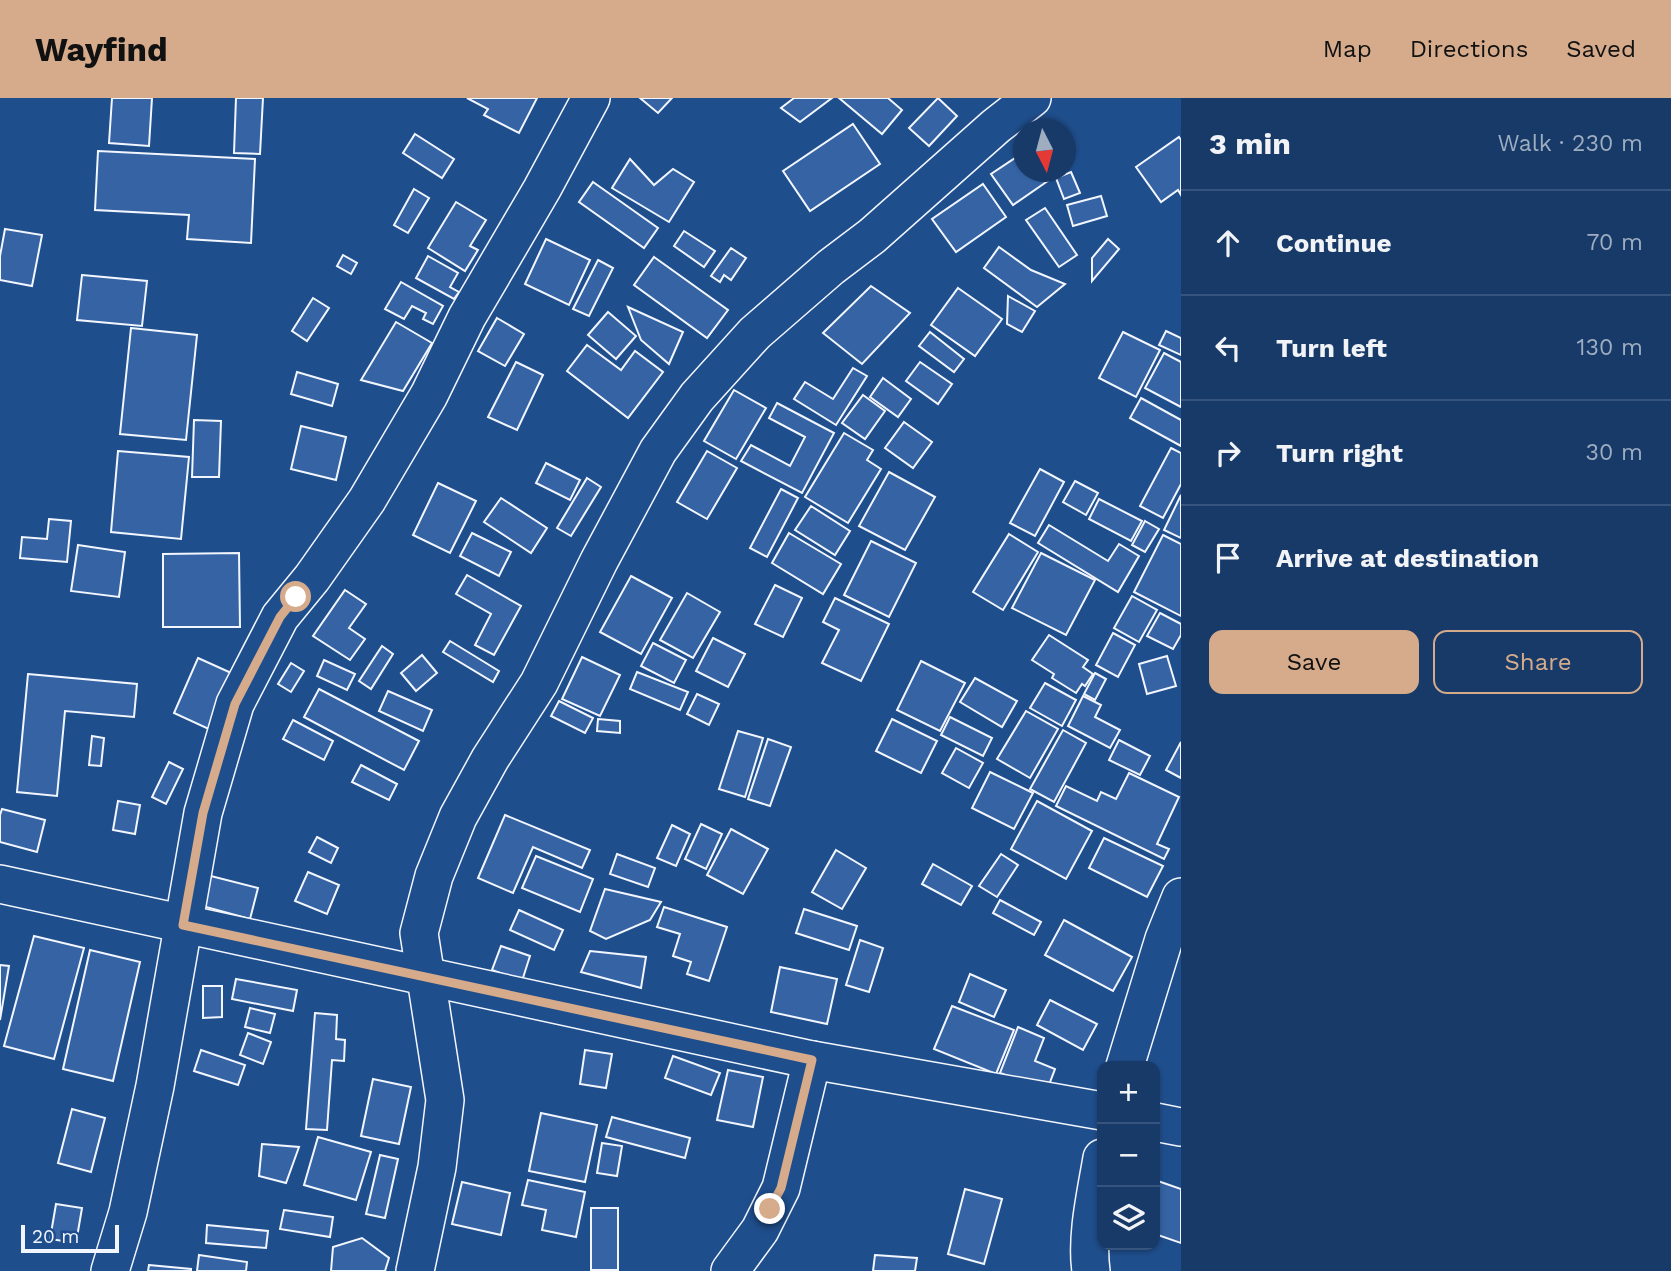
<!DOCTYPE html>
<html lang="en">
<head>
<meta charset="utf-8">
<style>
  :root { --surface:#173a69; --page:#20416f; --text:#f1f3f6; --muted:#9eadc0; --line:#36547d; --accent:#d6ab8b }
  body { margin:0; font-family:"Work Sans",sans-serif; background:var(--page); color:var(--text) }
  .controls { position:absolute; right:21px; bottom:21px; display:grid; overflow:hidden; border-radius:14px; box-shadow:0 2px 5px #0004 }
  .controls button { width:63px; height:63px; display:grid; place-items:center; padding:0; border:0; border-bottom:2px solid var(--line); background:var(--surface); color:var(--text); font:35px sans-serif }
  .compass { position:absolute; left:1013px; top:21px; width:63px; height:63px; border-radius:50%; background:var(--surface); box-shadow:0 2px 5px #0004; rotate:174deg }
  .scale { position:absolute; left:21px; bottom:18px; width:98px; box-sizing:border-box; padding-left:7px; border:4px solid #f2f6ff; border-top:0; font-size:19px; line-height:24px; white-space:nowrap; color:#f2f6ff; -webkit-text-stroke:5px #1f4e8c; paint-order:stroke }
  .stop { position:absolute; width:21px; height:21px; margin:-16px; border:5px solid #d6ab8b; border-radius:50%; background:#fff }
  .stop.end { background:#d6ab8b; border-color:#fff; box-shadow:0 2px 7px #0008 }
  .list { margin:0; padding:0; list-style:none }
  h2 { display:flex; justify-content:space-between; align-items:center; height:91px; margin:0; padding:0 28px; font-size:30px }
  h2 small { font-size:23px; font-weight:400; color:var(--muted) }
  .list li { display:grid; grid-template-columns:46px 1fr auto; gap:21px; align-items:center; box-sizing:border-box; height:105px; padding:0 28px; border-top:2px solid var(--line) }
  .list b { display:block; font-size:26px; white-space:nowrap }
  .list em { font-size:23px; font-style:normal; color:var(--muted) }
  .actions { display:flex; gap:14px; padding:21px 28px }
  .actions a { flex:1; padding:16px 0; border:2px solid var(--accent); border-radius:14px; text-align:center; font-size:24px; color:var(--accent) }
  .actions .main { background:var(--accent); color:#111 }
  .icon { flex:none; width:38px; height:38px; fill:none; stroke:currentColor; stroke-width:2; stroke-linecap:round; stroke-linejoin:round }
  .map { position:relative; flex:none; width:1181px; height:1173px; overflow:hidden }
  header { display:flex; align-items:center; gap:42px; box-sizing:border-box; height:98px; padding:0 35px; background:var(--accent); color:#111 }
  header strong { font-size:33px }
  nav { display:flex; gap:38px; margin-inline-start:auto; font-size:24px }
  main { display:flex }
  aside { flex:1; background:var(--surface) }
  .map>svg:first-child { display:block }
</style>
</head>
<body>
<header>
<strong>Wayfind</strong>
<nav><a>Map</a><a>Directions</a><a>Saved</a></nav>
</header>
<main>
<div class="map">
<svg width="1181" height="1173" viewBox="0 0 1181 1173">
  <rect width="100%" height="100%" fill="#1f4e8c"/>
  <!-- building -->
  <g fill="#3563a3" stroke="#f2f6ff" stroke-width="2">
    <polygon points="112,0 152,0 149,48 109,45"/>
    <polygon points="236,0 263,0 260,56 234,55"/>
    <polygon points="467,0 537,0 519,35 484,17 488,11"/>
    <polygon points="640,0 672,0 658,15"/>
    <polygon points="794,0 832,0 800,24 781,10"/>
    <polygon points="839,0 888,0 902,12 882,36"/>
    <polygon points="938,0 957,18 929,48 909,30"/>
    <polygon points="853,26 880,66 810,113 783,73"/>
    <polygon points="415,36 454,61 442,80 403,55"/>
    <polygon points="1179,39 1181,42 1181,97 1178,92 1161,104 1136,69"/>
    <polygon points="98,53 255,61 251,145 187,141 189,117 95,112"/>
    <polygon points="1024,54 1024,74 1053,74 1055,78 1013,107 991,76"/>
    <polygon points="630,61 654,87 673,71 694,84 669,124 612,90"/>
    <polygon points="1071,74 1080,95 1064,101 1056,80"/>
    <polygon points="593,84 658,130 644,150 579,104"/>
    <polygon points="983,86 1006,119 956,154 932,121"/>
    <polygon points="414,91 429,100 408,135 394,127"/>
    <polygon points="1101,98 1107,118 1073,128 1067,107"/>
    <polygon points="456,104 486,122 470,148 478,152 465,173 428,150"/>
    <polygon points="1045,110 1077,157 1059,169 1026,122"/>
    <polygon points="5,131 42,137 32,188 0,182 0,158"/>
    <polygon points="684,133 715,153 704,169 674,148"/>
    <polygon points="546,141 590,162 569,207 525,186"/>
    <polygon points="1108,141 1119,151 1092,183 1092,160"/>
    <polygon points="999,149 1031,172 1065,186 1037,209 984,170"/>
    <polygon points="731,150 746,160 731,182 724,177 720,184 711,178"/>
    <polygon points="343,157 357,165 351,176 337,168"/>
    <polygon points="428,158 458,175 450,189 459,194 454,201 416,180"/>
    <polygon points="654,159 728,212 707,240 634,187"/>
    <polygon points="598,162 613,170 589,218 573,211"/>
    <polygon points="82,177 147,183 142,228 77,222"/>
    <polygon points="401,184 443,208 433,226 423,221 426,215 412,208 404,221 385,211"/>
    <polygon points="871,188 910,215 862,266 823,235"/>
    <polygon points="958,190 1002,221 975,258 931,227"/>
    <polygon points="1008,198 1035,213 1022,234 1007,226"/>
    <polygon points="313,200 329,210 307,243 292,233"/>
    <polygon points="628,209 683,234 669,266 641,242"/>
    <polygon points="608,214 636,238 616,261 588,237"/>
    <polygon points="497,220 524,236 505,268 478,253"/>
    <polygon points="396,224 432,245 403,293 361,282"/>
    <polygon points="131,230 197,237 186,342 120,336"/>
    <polygon points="1166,233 1181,240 1181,257 1159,247"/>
    <polygon points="930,234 964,261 954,274 919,248"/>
    <polygon points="1123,234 1160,252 1136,299 1099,280"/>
    <polygon points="587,247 621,272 635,253 663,274 628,320 567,273"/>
    <polygon points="1164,255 1181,264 1181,309 1145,290"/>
    <polygon points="516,264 543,277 517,332 488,319"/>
    <polygon points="920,264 952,286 938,306 906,283"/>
    <polygon points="853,270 867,278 836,327 794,301 805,284 833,301"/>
    <polygon points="297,274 338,286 332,308 291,296"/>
    <polygon points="883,280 911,301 898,319 870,299"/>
    <polygon points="734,292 766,310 736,361 704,343"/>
    <polygon points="863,297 885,313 865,341 842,325"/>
    <polygon points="1141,300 1181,322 1181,348 1130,320"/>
    <polygon points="777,305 834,335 802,395 741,363 751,347 790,368 805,339 769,320"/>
    <polygon points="194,322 221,323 219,379 192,379"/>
    <polygon points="904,324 932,344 913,370 885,350"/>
    <polygon points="301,328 346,339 336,382 291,371"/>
    <polygon points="844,335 873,352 867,362 881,371 848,425 805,399"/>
    <polygon points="1171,350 1181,355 1181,386 1163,420 1140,408"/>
    <polygon points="118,353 189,359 181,441 111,434"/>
    <polygon points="707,353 737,370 707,421 677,404"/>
    <polygon points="546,365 580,382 570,402 536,385"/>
    <polygon points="1040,371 1064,384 1035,438 1010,425"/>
    <polygon points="889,374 935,399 905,452 859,428"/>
    <polygon points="587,380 601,389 571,438 557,430"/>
    <polygon points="1075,383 1098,395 1086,417 1063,404"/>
    <polygon points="438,385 476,403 450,455 413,437"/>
    <polygon points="781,391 798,400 767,459 750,450"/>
    <polygon points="1181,397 1181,440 1164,432"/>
    <polygon points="501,400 547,430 531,455 484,424"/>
    <polygon points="1099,401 1142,423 1131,443 1089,421"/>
    <polygon points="811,408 850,433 835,457 795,432"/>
    <polygon points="49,421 71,423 67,464 20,460 22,439 47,441"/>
    <polygon points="1145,423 1159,431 1145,454 1132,447"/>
    <polygon points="1049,427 1108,463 1119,446 1139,458 1118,494 1038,445"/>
    <polygon points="472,435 511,454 499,478 460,458"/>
    <polygon points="789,435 841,466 823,496 772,465"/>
    <polygon points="1009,436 1038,454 1003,512 973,494"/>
    <polygon points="1163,437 1181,446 1181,518 1134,494"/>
    <polygon points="871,443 916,465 889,519 844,497"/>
    <polygon points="78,447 125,454 119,499 71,493"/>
    <polygon points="239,455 240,529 163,529 163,456"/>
    <polygon points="1041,455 1095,482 1066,537 1012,510"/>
    <polygon points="467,477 521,508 494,557 475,547 491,516 456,496"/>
    <polygon points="631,478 672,500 641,556 600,534"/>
    <polygon points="775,487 802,500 783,539 755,526"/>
    <polygon points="345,492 366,506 349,530 365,541 350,562 313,538"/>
    <polygon points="687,495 720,514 693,560 660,542"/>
    <polygon points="1132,498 1157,512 1139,544 1114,530"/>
    <polygon points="835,500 889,526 861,583 822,565 839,532 823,524"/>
    <polygon points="1160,515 1181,526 1181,537 1173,551 1147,538"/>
    <polygon points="1113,535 1135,547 1118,579 1096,567"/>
    <polygon points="1049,537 1088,562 1083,569 1093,576 1085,588 1082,586 1076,595 1052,580 1054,576 1032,562"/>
    <polygon points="713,540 745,556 728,589 696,573"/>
    <polygon points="450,543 499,573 493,584 443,554"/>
    <polygon points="653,545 686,562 674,585 641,568"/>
    <polygon points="382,548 393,556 371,591 359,583"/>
    <polygon points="422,557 437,575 416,593 401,575"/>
    <polygon points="1167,558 1176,588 1147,596 1139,566"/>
    <polygon points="582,559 620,577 600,618 562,601"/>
    <polygon points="198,560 238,578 213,633 174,615"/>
    <polygon points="324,562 355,576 347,592 317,578"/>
    <polygon points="921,563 965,585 940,633 897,612"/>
    <polygon points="291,565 304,573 291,594 278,586"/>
    <polygon points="637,574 688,594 680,612 630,591"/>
    <polygon points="1095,575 1106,581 1095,602 1084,596"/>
    <polygon points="28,576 137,586 134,619 65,613 57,698 17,694"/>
    <polygon points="975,580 1017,603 1002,629 960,604"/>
    <polygon points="1045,585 1076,602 1062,628 1030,610"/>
    <polygon points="319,591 419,643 404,672 304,619"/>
    <polygon points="388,593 432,612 423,633 379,613"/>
    <polygon points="697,596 719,606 709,627 687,616"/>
    <polygon points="1083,598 1101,607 1095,619 1120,632 1110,650 1068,628"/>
    <polygon points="559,603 593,620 585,635 551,618"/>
    <polygon points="1026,613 1058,631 1030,680 997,661"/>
    <polygon points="950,619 992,640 983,658 941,637"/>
    <polygon points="598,621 620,623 620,635 597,633"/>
    <polygon points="892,621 937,643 921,675 876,653"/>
    <polygon points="293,622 333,643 324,662 283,641"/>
    <polygon points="1063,632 1086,645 1054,704 1030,691"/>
    <polygon points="738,633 763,640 745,699 719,691"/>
    <polygon points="92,638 104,640 101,668 89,667"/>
    <polygon points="768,641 791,649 770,708 748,701"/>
    <polygon points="1119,642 1150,658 1140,677 1109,662"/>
    <polygon points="1181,644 1181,680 1166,672"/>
    <polygon points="956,650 983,665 969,690 942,675"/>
    <polygon points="169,664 183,671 166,706 152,699"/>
    <polygon points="361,667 397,686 389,702 352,684"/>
    <polygon points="990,674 1033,695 1014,731 972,710"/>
    <polygon points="1129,675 1179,699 1157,746 1169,751 1164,761 1056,708 1066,688 1097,703 1101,694 1116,701"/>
    <polygon points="118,703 140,707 135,736 113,732"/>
    <polygon points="1037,703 1092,733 1066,781 1011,751"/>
    <polygon points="2,711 45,722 37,754 0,744 0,717"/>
    <polygon points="505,717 590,752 582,770 533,749 513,795 478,780"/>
    <polygon points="701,726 722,736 706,771 685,761"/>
    <polygon points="672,727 690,736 676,768 657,760"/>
    <polygon points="731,731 768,751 743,796 707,777"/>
    <polygon points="317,739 338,750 331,765 309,754"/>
    <polygon points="1104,740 1163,768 1147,799 1089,770"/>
    <polygon points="836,752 866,770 842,811 812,794"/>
    <polygon points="617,756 655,770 648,789 610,776"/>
    <polygon points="1001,756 1018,767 997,799 979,788"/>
    <polygon points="536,758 593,781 580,814 522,790"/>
    <polygon points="933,766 972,788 961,807 922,786"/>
    <polygon points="308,774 339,787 327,816 295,803"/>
    <polygon points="203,776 258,790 250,821 195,806"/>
    <polygon points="605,791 661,804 650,822 606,841 590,833"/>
    <polygon points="1000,802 1041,824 1034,837 993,815"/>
    <polygon points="664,809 727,829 709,883 687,876 691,864 673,858 680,836 657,829"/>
    <polygon points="804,811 857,828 849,852 796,835"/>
    <polygon points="519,812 563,832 554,852 510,832"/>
    <polygon points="1064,822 1132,859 1113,893 1045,857"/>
    <polygon points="34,838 84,850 54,961 4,948"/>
    <polygon points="860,842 883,850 869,894 846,887"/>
    <polygon points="501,848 530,858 522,883 492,872"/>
    <polygon points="90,852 140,864 113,983 63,971"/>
    <polygon points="590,853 646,859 641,890 581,874"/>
    <polygon points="0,867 9,868 0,922"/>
    <polygon points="780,869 837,881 827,926 771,914"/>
    <polygon points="970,876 1006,892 994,919 959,904"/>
    <polygon points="236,881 297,892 293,913 232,901"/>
    <polygon points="203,888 222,888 222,919 203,920"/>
    <polygon points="1050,902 1097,926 1083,952 1037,927"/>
    <polygon points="952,908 1014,932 996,976 934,951"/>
    <polygon points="250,910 275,916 270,935 245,929"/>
    <polygon points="315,915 337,917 336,941 345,942 344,963 332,962 327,1032 306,1031"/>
    <polygon points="1018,929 1044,940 1035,963 1055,971 1047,992 1000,975"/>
    <polygon points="248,935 271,944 263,966 240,957"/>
    <polygon points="201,952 245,967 238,987 194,973"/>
    <polygon points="585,952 612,956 606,990 580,986"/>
    <polygon points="673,958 720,975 711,997 665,980"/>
    <polygon points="728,972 763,979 753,1029 717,1022"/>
    <polygon points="373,981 411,989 399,1046 361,1038"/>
    <polygon points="72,1011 105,1020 91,1074 58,1065"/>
    <polygon points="541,1015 597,1027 585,1084 529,1073"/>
    <polygon points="612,1019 690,1040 685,1060 606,1039"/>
    <polygon points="318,1039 371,1054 356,1102 304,1087"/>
    <polygon points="602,1045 622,1048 617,1078 597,1075"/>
    <polygon points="262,1046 299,1049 286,1085 259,1078"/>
    <polygon points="380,1057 398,1061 385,1120 366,1116"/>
    <polygon points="528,1082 585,1094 576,1139 542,1132 546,1112 522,1107"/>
    <polygon points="1155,1082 1181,1091 1181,1145 1155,1136"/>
    <polygon points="462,1084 510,1095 501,1137 452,1126"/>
    <polygon points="965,1091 1002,1101 984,1166 948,1156"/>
    <polygon points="56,1106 82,1110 76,1145 50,1141"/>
    <rect x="591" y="1110" width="27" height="62"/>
    <polygon points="284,1112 333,1119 330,1139 280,1131"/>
    <polygon points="207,1127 268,1133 266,1150 206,1145"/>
    <polygon points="362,1140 389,1160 385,1173 331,1173 333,1149"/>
    <polygon points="199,1157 247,1164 246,1173 197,1173"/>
    <polygon points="875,1157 917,1160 915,1173 873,1173"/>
    <polygon points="149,1167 191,1171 191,1173 148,1173"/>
  </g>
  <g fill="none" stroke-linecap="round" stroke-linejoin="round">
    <defs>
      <g id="minor">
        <polyline points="0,786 812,962 1102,1013"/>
        <polyline points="1125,968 1164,841 1181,799"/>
        <polyline points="1155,1024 1181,1029"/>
        <polyline points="110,1173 128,1114 155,988 203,715 235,606 280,519 312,480 367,402 429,297 467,219 542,91 591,0"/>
        <polyline points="415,1173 437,1069 445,1002 419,835 434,778 458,719 490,661 539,585 599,463 658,353 697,299 755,235 831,169 872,138 996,28 1032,0"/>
        <polyline points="730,1173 760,1132 781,1090 812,962"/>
        <path d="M1091,1173c-5,-35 5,-77 11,-113"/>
      </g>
    </defs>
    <!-- minor casing -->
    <use href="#minor" stroke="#f2f6ff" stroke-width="40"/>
    <!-- minor -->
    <use href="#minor" stroke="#1f4e8c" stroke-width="37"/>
  </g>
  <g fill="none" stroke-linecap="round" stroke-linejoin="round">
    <!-- route -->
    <polyline stroke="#d6ab8b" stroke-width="9" points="296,499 280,519 235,606 203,715 183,827 812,962 781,1090 770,1111"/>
  </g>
</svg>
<div class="controls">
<button>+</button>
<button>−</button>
<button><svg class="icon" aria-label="layers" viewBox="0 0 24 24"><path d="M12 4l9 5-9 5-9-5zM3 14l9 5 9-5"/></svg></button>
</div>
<svg class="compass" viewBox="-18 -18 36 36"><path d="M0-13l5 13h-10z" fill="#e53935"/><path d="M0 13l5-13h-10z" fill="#9eadc0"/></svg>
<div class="scale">20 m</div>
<div class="stop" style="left:296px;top:499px"></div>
<div class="stop end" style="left:770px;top:1111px"></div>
</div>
<aside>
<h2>3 min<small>Walk · 230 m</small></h2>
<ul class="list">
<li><svg class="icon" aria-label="ahead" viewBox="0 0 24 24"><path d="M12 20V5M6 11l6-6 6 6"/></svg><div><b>Continue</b></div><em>70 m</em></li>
<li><svg class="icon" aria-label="left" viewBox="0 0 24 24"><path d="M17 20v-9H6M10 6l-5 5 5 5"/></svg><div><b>Turn left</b></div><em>130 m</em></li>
<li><svg class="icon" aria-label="right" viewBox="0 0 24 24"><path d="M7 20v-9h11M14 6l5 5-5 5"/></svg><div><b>Turn right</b></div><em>30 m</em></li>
<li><svg class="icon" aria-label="arrive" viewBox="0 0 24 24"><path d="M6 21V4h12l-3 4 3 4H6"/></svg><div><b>Arrive at destination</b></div></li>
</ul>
<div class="actions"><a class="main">Save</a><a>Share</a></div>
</aside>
</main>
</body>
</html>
